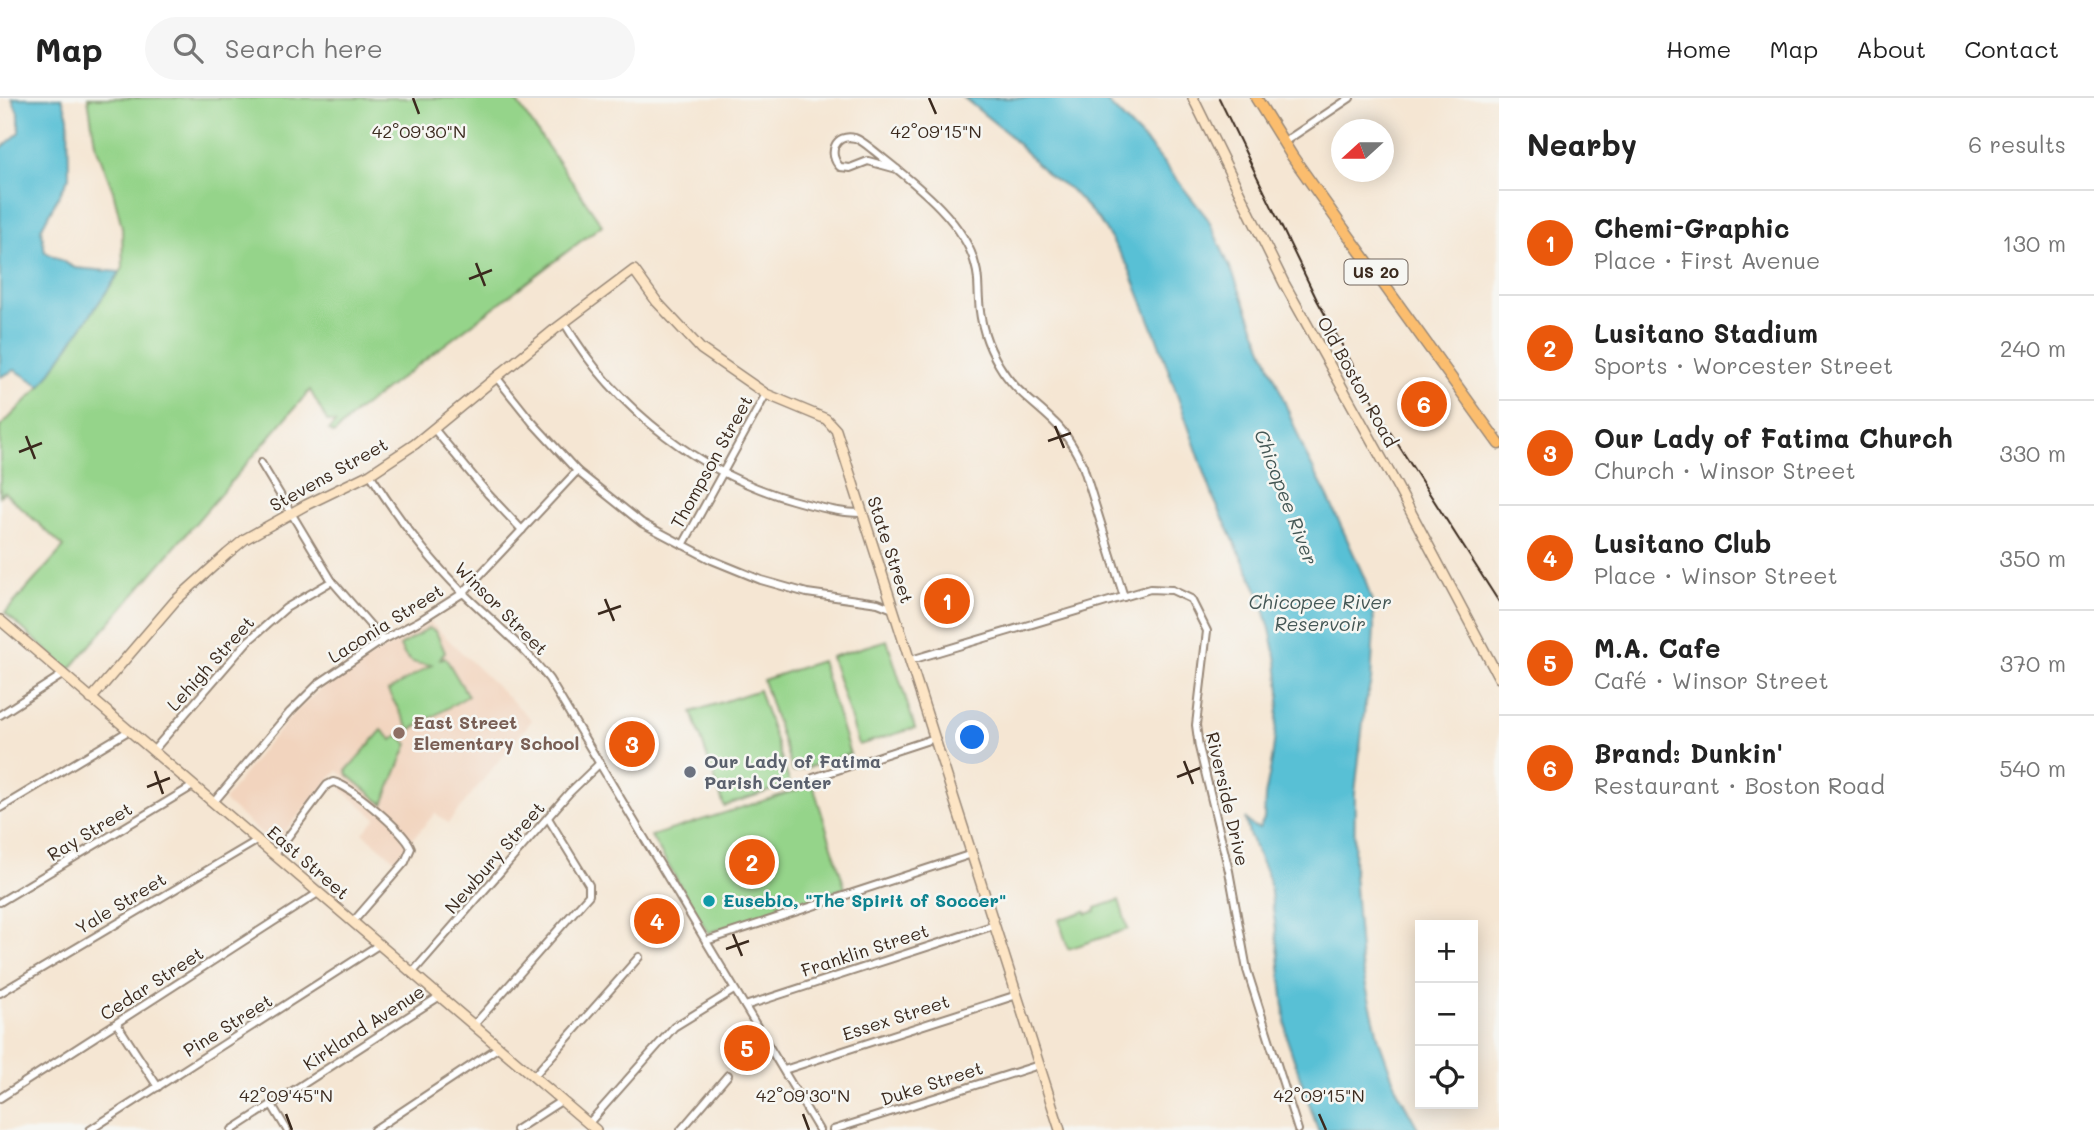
<!DOCTYPE html>
<html lang="en">
<head>
<meta charset="utf-8">
<style>
  :root { --surface:#fff; --page:#f6f6f6; --text:#222; --muted:#767676; --line:#e0e0e0; --accent:#ea580c }
  body { margin:0; font-family:Mali,sans-serif; background:var(--page); color:var(--text) }
  .controls { position:absolute; right:21px; bottom:21px; display:grid; overflow:hidden; border-radius:0px; box-shadow:0 4px 18px #0003 }
  .controls button { width:63px; height:63px; display:grid; place-items:center; padding:0; border:0; border-bottom:2px solid var(--line); background:var(--surface); color:var(--text); font:35px sans-serif }
  .compass { position:absolute; left:1331px; top:21px; width:63px; height:63px; border-radius:50%; background:var(--surface); box-shadow:0 4px 18px #0003; rotate:249deg }
  .you { position:absolute; left:973px; top:640px; width:24px; height:24px; margin:-18px; border:5px solid #fff; border-radius:50%; background:#1a73e8; box-shadow:0 0 0 10px #1a73e833 }
  .badge { display:grid; place-items:center; width:46px; height:46px; border-radius:50%; background:var(--accent); color:#fff; font-size:23px; font-weight:700 }
  .pin { position:absolute; translate:-50% -50%; border:4px solid #fff; box-shadow:0 2px 7px #0006 }
  .list { margin:0; padding:0; list-style:none }
  h2 { display:flex; justify-content:space-between; align-items:center; height:91px; margin:0; padding:0 28px; font-size:30px }
  h2 small { font-size:23px; font-weight:400; color:var(--muted) }
  .list li { display:grid; grid-template-columns:46px 1fr auto; gap:21px; align-items:center; box-sizing:border-box; height:105px; padding:0 28px; border-top:2px solid var(--line) }
  .list b { display:block; font-size:26px; white-space:nowrap }
  .list p { margin:0; font-size:23px; white-space:nowrap; color:var(--muted) }
  .list em { font-size:23px; font-style:normal; color:var(--muted) }
  .icon { flex:none; width:38px; height:38px; fill:none; stroke:currentColor; stroke-width:2; stroke-linecap:round; stroke-linejoin:round }
  .map { position:relative; flex:none; width:1499px; height:1032px; overflow:hidden }
  header { display:flex; align-items:center; gap:42px; box-sizing:border-box; height:98px; padding:0 35px; background:var(--surface); border-bottom:2px solid var(--line) }
  header strong { font-size:33px }
  nav { display:flex; gap:38px; margin-inline-start:auto; font-size:24px }
  .search { width:490px; height:63px; background:var(--page); display:flex; align-items:center; gap:18px; box-sizing:border-box; padding:0 24px; border-radius:38px; color:var(--muted); font-size:26px }
  main { display:flex }
  aside { flex:1; background:var(--surface) }
  .map>svg:first-child { display:block }
</style>
</head>
<body>
<header>
<strong>Map</strong>
<div class="search"><svg class="icon" aria-label="search" viewBox="0 0 24 24"><circle cx="10" cy="10" r="6"/><path d="M15 15l6 6"/></svg>Search here</div>
<nav><a>Home</a><a>Map</a><a>About</a><a>Contact</a></nav>
</header>
<main>
<div class="map">
<svg width="1499" height="1032" viewBox="0 0 1499 1032">
  <rect width="100%" height="100%" fill="#f6f6f2"/>
  <filter id="ink" filterUnits="userSpaceOnUse"><feTurbulence type="fractalNoise" baseFrequency=".0143" numOctaves="2"/><feDisplacementMap in="SourceGraphic" scale="14" xChannelSelector="R" yChannelSelector="G"/><feConvolveMatrix kernelMatrix="1 2 1 2 8 2 1 2 1" color-interpolation-filters="sRGB"/></filter>
  <filter id="wash" filterUnits="userSpaceOnUse"><feTurbulence type="fractalNoise" baseFrequency=".00686" numOctaves="4" result="noise"/><feDisplacementMap in="SourceGraphic" scale="28" xChannelSelector="R" yChannelSelector="G"/><feGaussianBlur stdDeviation="1.57" result="paint"/><feColorMatrix in="noise" values="0 0 0 0 0 0 0 0 0 0 0 0 0 0 0 0 0 1.4 0 .05"/><feComposite in="paint" operator="in"/></filter>
  <g filter="url(#wash)">
    <rect width="100%" height="100%" fill="#f5e6d3"/>
    <!-- built -->
    <polygon fill="#f2d4be" points="430,524 532,622 448,725 435,715 395,762 363,735 376,720 342,692 349,683 338,672 274,746 224,703 266,647 299,611 326,586"/>
    <!-- green -->
    <g fill="#95d48a" stroke="#687f54" stroke-width="2">
      <polygon points="88,0 514,0 602,127 356,314 334,336 329,332 335,325 327,323 310,292 69,572 5,515 64,449 4,394 0,398 0,329 41,288 123,170 122,129 113,93 95,45"/>
      <path d="M429,530l7,4 9,20 -6,8 6,-3 23,39 -58,34 -22,-39 45,-27c-15,2 -27,-1 -33,-18z"/>
      <polygon points="887,542 915,630 859,647 831,559"/>
      <polygon points="821,563 850,656 793,674 763,582"/>
      <polygon points="759,592 790,686 724,708 692,614"/>
      <polygon points="382,632 392,642 398,637 408,646 383,706 348,677 346,673"/>
      <polygon points="813,687 845,790 708,835 651,738"/>
      <polygon points="1119,802 1128,831 1068,851 1059,822 1085,813 1087,816 1096,813 1096,810"/>
    </g>
    <!-- water -->
    <g fill="#58c0d5" stroke="#4a757a" stroke-width="2">
      <polygon points="12,0 62,0 68,19 69,79 41,131 45,154 75,170 120,174 41,288 15,272 0,279 0,51 19,35 19,17"/>
      <polygon points="964,0 1103,0 1150,48 1208,121 1233,176 1306,357 1328,399 1365,481 1373,508 1374,530 1371,583 1365,607 1355,695 1354,776 1361,867 1379,942 1397,992 1419,1032 1318,1032 1287,941 1278,847 1269,781 1249,736 1245,720 1252,728 1259,730 1264,721 1265,698 1272,662 1280,594 1277,563 1270,531 1260,498 1214,401 1158,243 1128,168 1099,122 1070,91 1049,78 1007,35"/>
    </g>
  </g>
  <g filter="url(#ink)">
    <g fill="none" stroke-linecap="round" stroke-linejoin="round">
      <defs>
        <g id="street">
          <polyline points="1284,44 1350,0"/>
          <path d="M897,71l-29,-8 -18,7 -10,-1c-13,-13 -5,-34 15,-29 6,2 13,8 18,12 36,29 93,70 103,118 3,10 2,22 3,32 1,24 8,45 20,65 15,26 35,37 55,57 13,12 22,29 29,44l41,131"/>
          <path d="M564,224c51,88 141,156 239,181 20,5 38,10 58,10"/>
          <polyline points="497,280 532,324 577,373 642,425 712,462 761,482 807,495 878,505 893,511"/>
          <polyline points="434,331 488,396 522,432"/>
          <polyline points="261,365 332,483 383,542"/>
          <path d="M370,376c27,43 56,82 92,118 30,29 61,54 87,87l270,451"/>
          <polyline points="683,447 766,296"/>
          <polyline points="911,562 1150,491 1172,492 1191,501 1207,533 1196,627 1199,649 1229,773 1247,872 1298,1032"/>
          <polyline points="0,617 62,577"/>
          <polyline points="153,653 247,544 286,510 332,483"/>
          <polyline points="813,680 935,640"/>
          <polyline points="213,705 290,614 318,586 383,542 419,523 463,495 577,373"/>
          <polyline points="0,710 130,632"/>
          <path d="M275,756l52,-69 6,-3c17,3 72,50 78,66l-6,14 -52,60"/>
          <polyline points="0,804 193,688"/>
          <polyline points="706,843 972,756"/>
          <polyline points="413,874 569,695 600,665"/>
          <polyline points="0,895 258,742"/>
          <polyline points="745,908 995,827"/>
          <polyline points="117,926 158,989"/>
          <polyline points="474,927 589,797 589,787 548,720"/>
          <polyline points="784,972 1017,897"/>
          <polyline points="533,979 639,859"/>
          <polyline points="0,1000 318,795"/>
          <polyline points="272,1007 287,1032"/>
          <polyline points="589,1025 674,929 734,892"/>
          <polyline points="90,1032 380,846"/>
          <polyline points="232,1032 440,898"/>
          <polyline points="374,1032 499,949"/>
          <polyline points="516,1032 561,1003"/>
          <polyline points="681,1032 728,977"/>
          <polyline points="833,1032 1039,967"/>
        </g>
        <g id="secondary">
          <polyline points="1193,0 1284,185 1397,388 1499,580"/>
          <polyline points="0,522 596,1032"/>
          <polyline points="91,601 175,503 227,456 245,441 306,407 370,376 415,346 554,232 634,172 657,204 701,251 766,296 826,321 836,332 1060,1032"/>
        </g>
        <polyline id="primary" points="1256,0 1292,58 1338,123 1499,346"/>
      </defs>
      <!-- street casing -->
      <use href="#street" stroke="#988878" stroke-width="10"/>
      <!-- secondary casing -->
      <use href="#secondary" stroke="#988878" stroke-width="12"/>
      <!-- primary casing -->
      <use href="#primary" stroke="#988878" stroke-width="13"/>
      <!-- street -->
      <use href="#street" stroke="#fff" stroke-width="6"/>
      <!-- secondary -->
      <use href="#secondary" stroke="#fde5c5" stroke-width="9"/>
      <!-- primary -->
      <use href="#primary" stroke="#fbbd6e" stroke-width="10"/>
      <!-- rail -->
      <polyline stroke="#3b2a1e" stroke-width="2" points="1219,0 1317,202 1390,334 1499,504"/>
    </g>
  </g>
  <!-- ticks -->
  <path fill="none" stroke="#3b2a1e" stroke-width="2.5" d="M413,0l6,16M929,0l7,16M476,165l9,23M469,181l23,-9M1055,328l9,22M26,338l9,23M1048,343l23,-8M19,354l23,-9M605,501l9,22M598,516l23,-8M1184,663l9,23M155,673l8,23M1177,679l23,-9M147,689l23,-9M733,836l9,22M726,851l23,-8M286,1016l6,16M803,1016l6,16M1319,1016l7,16"/>
  <!-- markers -->
  <circle fill="#8d6e63" stroke="#f6f6f2" stroke-width="2.5" cx="399" cy="635" r="7"/>
  <circle fill="#6b7280" stroke="#f6f6f2" stroke-width="2.5" cx="690" cy="674" r="7"/>
  <circle fill="#0f9aa8" stroke="#f6f6f2" stroke-width="2.5" cx="709" cy="803" r="7"/>
  <g text-anchor="middle" stroke-width="5" stroke-linejoin="round" paint-order="stroke">
    <!-- shield labels -->
    <rect fill="#f6f6f2" stroke="#73675e" stroke-width="2" x="1344.5" y="161.5" width="63" height="25" rx="5"/>
    <g font-size="16" font-weight="bold" fill="#3b2a1e">
      <text x="1376" y="180">US 20</text>
    </g>
    <!-- street labels -->
    <g font-size="18" fill="#3b2a1e" stroke="#f6f6f2">
      <text transform="translate(1357 284) rotate(61)" y="6">Old Boston Road</text>
      <text transform="translate(712 364) rotate(-61)" y="6">Thompson Street</text>
      <text transform="translate(329 377) rotate(-29)" y="6">Stevens Street</text>
      <text transform="translate(890 452) rotate(72)" y="6">State Street</text>
      <text transform="translate(501 511) rotate(45)" y="6">Winsor Street</text>
      <text transform="translate(386 526) rotate(-32)" y="6">Laconia Street</text>
      <text transform="translate(211 566) rotate(-48)" y="6">Lehigh Street</text>
      <text transform="translate(1227 701) rotate(77)" y="6">Riverside Drive</text>
      <text transform="translate(90 734) rotate(-31)" y="6">Ray Street</text>
      <text transform="translate(495 760) rotate(-49)" y="6">Newbury Street</text>
      <text transform="translate(308 765) rotate(41)" y="6">East Street</text>
      <text transform="translate(121 806) rotate(-31)" y="6">Yale Street</text>
      <text transform="translate(865 853) rotate(-18)" y="6">Franklin Street</text>
      <text transform="translate(152 886) rotate(-33)" y="6">Cedar Street</text>
      <text transform="translate(896 920) rotate(-18)" y="6">Essex Street</text>
      <text transform="translate(228 928) rotate(-32)" y="6">Pine Street</text>
      <text transform="translate(364 930) rotate(-33)" y="6">Kirkland Avenue</text>
      <text transform="translate(932 986) rotate(-18)" y="6">Duke Street</text>
    </g>
    <!-- education labels -->
    <g font-size="18" font-weight="bold" fill="#785e54" stroke="#f6f6f2" text-anchor="start">
      <text x="413" y="631">East Street<tspan x="413" dy="21">Elementary School</tspan></text>
    </g>
    <!-- worship labels -->
    <g font-size="18" font-weight="bold" fill="#5b616d" stroke="#f6f6f2" text-anchor="start">
      <text x="704" y="670">Our Lady of Fatima<tspan x="704" dy="21">Parish Center</tspan></text>
    </g>
    <!-- culture labels -->
    <g font-size="18" font-weight="bold" fill="#0d838f" stroke="#f6f6f2" text-anchor="start">
      <text x="723" y="809">Eusebio, "The Spirit of Soccer"</text>
    </g>
    <!-- water labels -->
    <g font-size="19" font-style="italic" fill="#445755" stroke="#f6f6f2">
      <text transform="translate(1286 399) rotate(69)" y="7">Chicopee River</text>
      <text x="1320" y="511">Chicopee River<tspan x="1320" dy="22">Reservoir</tspan></text>
    </g>
  </g>
  <g font-size="18" text-anchor="middle" fill="#3b2a1e" stroke="#f6f6f2" stroke-width="5" stroke-linejoin="round" paint-order="stroke">
    <text x="419" y="40">42°09'30"N</text>
    <text x="936" y="40">42°09'15"N</text>
    <text x="286" y="1004">42°09'45"N</text>
    <text x="803" y="1004">42°09'30"N</text>
    <text x="1319" y="1004">42°09'15"N</text>
  </g>
</svg>
<div class="controls">
<button>+</button>
<button>−</button>
<button><svg class="icon" aria-label="locate" viewBox="0 0 24 24"><circle cx="12" cy="12" r="6"/><path d="M12 2v4M12 18v4M2 12h4M18 12h4"/></svg></button>
</div>
<svg class="compass" viewBox="-18 -18 36 36"><path d="M0-13l5 13h-10z" fill="#e53935"/><path d="M0 13l5-13h-10z" fill="#767676"/></svg>
<div class="you"></div>
<div class="pin badge" style="left:947px;top:503px">1</div>
<div class="pin badge" style="left:752px;top:764px">2</div>
<div class="pin badge" style="left:632px;top:646px">3</div>
<div class="pin badge" style="left:657px;top:823px">4</div>
<div class="pin badge" style="left:747px;top:950px">5</div>
<div class="pin badge" style="left:1424px;top:306px">6</div>
</div>
<aside>
<h2>Nearby<small>6 results</small></h2>
<ul class="list">
<li><span class="badge">1</span><div><b>Chemi-Graphic</b><p>Place · First Avenue</p></div><em>130 m</em></li>
<li><span class="badge">2</span><div><b>Lusitano Stadium</b><p>Sports · Worcester Street</p></div><em>240 m</em></li>
<li><span class="badge">3</span><div><b>Our Lady of Fatima Church</b><p>Church · Winsor Street</p></div><em>330 m</em></li>
<li><span class="badge">4</span><div><b>Lusitano Club</b><p>Place · Winsor Street</p></div><em>350 m</em></li>
<li><span class="badge">5</span><div><b>M.A. Cafe</b><p>Café · Winsor Street</p></div><em>370 m</em></li>
<li><span class="badge">6</span><div><b>Brand: Dunkin'</b><p>Restaurant · Boston Road</p></div><em>540 m</em></li>
</ul>
</aside>
</main>
</body>
</html>
